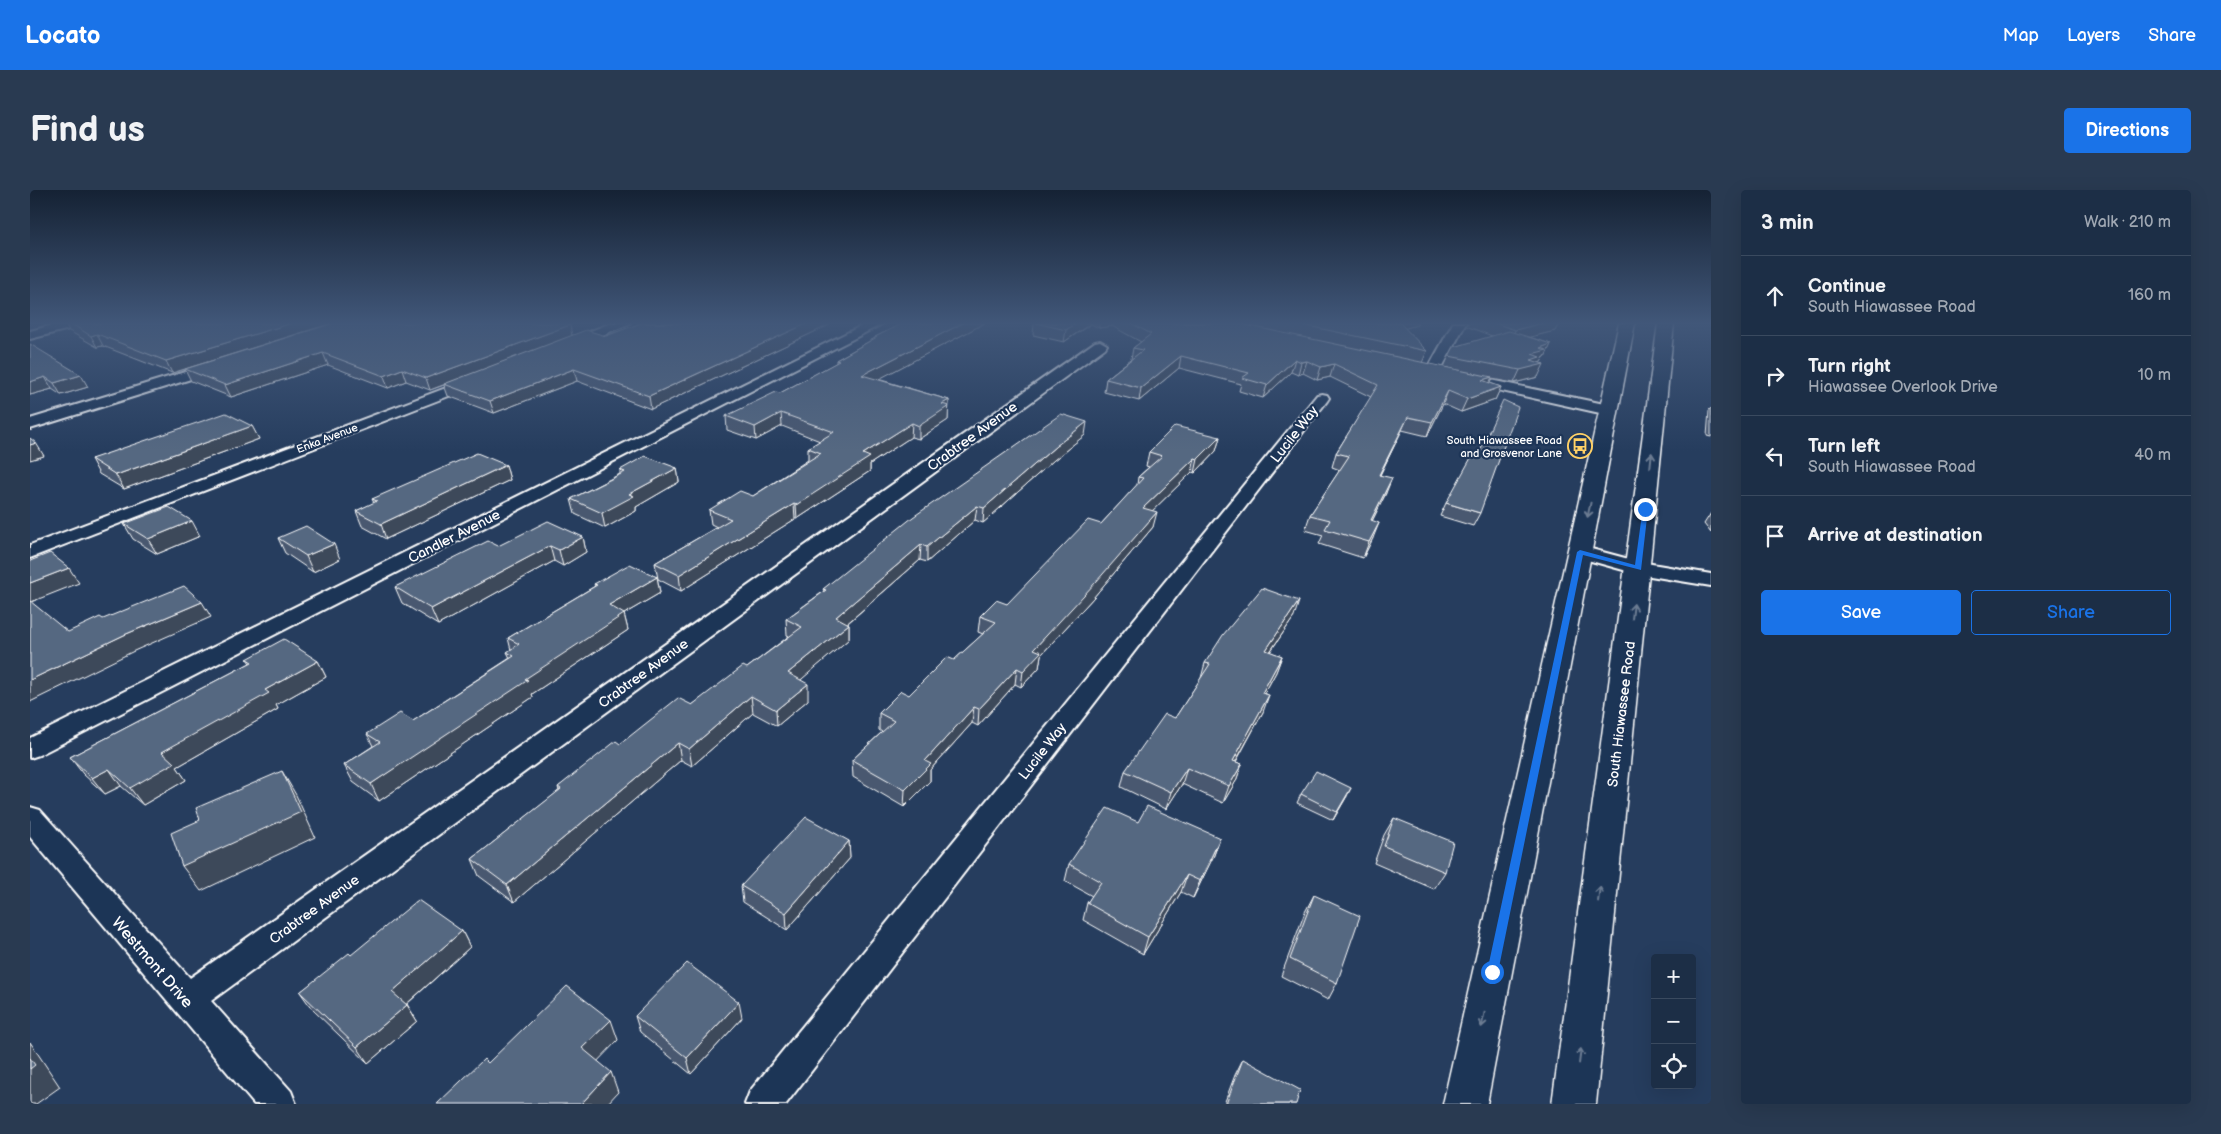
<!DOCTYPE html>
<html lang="en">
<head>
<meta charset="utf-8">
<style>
  :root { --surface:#1c2e46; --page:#293a51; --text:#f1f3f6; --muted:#a0a8b3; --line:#3a4a5f; --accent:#1a73e8 }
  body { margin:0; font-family:"Balsamiq Sans",sans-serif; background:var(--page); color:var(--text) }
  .controls { position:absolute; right:15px; bottom:15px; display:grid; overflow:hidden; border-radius:5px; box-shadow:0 5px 20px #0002 }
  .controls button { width:45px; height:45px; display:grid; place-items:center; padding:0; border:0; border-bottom:1px solid var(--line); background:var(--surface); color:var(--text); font:25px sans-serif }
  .stop { position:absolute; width:15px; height:15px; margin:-11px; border:4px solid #1a73e8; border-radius:50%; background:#fff }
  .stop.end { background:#1a73e8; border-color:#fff; box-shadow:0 1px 5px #0008 }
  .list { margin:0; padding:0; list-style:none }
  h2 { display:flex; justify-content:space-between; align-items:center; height:65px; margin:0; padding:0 20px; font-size:21px }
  h2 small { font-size:16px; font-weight:400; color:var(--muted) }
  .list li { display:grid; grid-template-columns:32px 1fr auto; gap:15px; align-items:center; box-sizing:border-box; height:80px; padding:0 20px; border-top:1px solid var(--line) }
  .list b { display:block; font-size:19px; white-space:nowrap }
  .list p { margin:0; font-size:16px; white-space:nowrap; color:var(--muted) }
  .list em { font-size:16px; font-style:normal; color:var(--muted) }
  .actions { display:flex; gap:10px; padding:15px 20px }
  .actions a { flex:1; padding:11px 0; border:1px solid var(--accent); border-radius:5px; text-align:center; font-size:18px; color:var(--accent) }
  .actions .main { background:var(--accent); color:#fff }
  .icon { flex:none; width:28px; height:28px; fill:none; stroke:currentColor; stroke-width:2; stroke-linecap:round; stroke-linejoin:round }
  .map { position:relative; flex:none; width:1681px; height:914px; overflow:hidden; border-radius:5px }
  header { display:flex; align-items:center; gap:30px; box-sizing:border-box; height:70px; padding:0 25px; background:var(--accent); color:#fff }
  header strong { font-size:24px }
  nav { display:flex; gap:28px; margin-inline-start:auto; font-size:18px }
  .intro { display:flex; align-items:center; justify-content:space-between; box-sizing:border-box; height:120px; padding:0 30px }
  h1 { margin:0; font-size:35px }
  .button { padding:12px 22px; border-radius:5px; background:var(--accent); color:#fff; font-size:18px; font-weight:700 }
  main { display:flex; gap:30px; padding:0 30px }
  aside { flex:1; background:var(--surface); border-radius:5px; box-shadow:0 5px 20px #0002 }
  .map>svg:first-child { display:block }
</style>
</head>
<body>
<header>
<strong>Locato</strong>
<nav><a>Map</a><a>Layers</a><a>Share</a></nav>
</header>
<div class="intro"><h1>Find us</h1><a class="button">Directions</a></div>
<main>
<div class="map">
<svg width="1681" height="914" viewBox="0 0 1681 914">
  <rect width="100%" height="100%" fill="#263d5e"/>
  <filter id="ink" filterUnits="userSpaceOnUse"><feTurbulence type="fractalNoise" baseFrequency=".02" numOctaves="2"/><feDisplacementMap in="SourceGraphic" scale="10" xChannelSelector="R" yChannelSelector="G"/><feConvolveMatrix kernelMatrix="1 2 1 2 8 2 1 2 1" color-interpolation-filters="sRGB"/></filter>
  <g filter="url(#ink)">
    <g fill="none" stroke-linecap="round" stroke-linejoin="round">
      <defs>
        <g id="street">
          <polygon points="30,133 53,133 51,136 0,149 0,141"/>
          <polygon points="581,133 600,133 545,157 535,157 533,154 535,151"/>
          <polygon points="837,133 854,133 9,565 0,568 0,548"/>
          <polygon points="1423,133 1436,133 1408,185 1398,185 1396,182"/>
          <polygon points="1070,151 1077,155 1075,158 181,811 261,901 266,914 224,914 0,647 0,617 10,620 160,788 1065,152"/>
          <polygon points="188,172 193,173 195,176 193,179 0,239 0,229"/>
          <polygon points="1441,186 1579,215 1584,217 1587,220 1584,223 1579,225 1436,193 1434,190 1436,187"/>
          <polygon points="445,187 450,188 452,191 450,194 0,368 0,355"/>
          <polygon points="1292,204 1297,205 1299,208 1297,211 756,914 715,914 720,901 1287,205"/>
          <polygon points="1550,356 1610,372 1681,384 1681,396 1608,384 1543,366 1540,362 1543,358"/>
        </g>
        <g id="secondary">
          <polygon points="1589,133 1605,133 1457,914 1413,914"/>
          <polygon points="1628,133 1644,133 1566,914 1522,914"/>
        </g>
      </defs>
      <!-- street casing -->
      <use href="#street" stroke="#fff" stroke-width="4"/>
      <!-- secondary casing -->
      <use href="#secondary" stroke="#fff" stroke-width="3"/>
      <!-- street -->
      <use href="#street" fill="#1d3557" fill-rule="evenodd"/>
      <!-- secondary -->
      <use href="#secondary" fill="#1d3557" fill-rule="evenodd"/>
    </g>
    <!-- wall -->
    <g fill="#49596f" stroke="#fff">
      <polygon points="35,133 302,133 213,161 452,136 542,145 576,146 611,133 799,133 799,135 621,219 547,191 464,223 418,206 414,195 400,200 376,191 358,198 298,175 201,207 161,191 155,179 142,183 73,156 67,157 39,141"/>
      <polygon points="873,133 955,133 848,189 919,210 918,230 889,249 881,247 840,274 840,281 767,329 765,329 651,401 628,389 625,373 687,337 681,334 679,320 723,306 778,270 778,258 790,251 752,236 726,250 697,240 696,226 750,203 806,173 806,170 845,148 845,147"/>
      <polygon points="1004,133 1387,133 1387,135 1374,138 1397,161 1392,173 1414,177 1419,166 1462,146 1436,136 1438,133 1529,133 1525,141 1499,147 1521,154 1515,167 1514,167 1511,172 1510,173 1508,187 1484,193 1462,189 1460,193 1471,197 1465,210 1431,222 1413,214 1397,246 1372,240 1350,285 1356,303 1342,331 1343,348 1333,368 1289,354 1293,345 1275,340 1280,325 1310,280 1302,277 1306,263 1341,207 1300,187 1287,190 1273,183 1268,185 1261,182 1233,208 1209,201 1211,194 1149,178 1109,211 1074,202 1076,189 1101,169 1103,158 1111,152 1082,136 1069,138 1061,134 1034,152 1003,145"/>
      <polygon points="0,154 58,197 31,205 22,199 0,205"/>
      <polygon points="1681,218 1681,247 1677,246 1679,220"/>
      <polygon points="222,236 229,249 94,299 69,284 61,269"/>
      <polygon points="1055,245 1024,270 953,333 945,330 897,372 890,370 818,433 819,434 819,449 770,490 778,510 747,536 723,523 662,576 651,570 484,712 449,686 442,669 529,601 528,597 590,554 662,515 717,478 759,446 757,445 756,429 794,401 793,399"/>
      <polygon points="1190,247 1186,261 1165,283 1162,282 1122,321 1123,337 1063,408 1011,465 1009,478 991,497 985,494 948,536 942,533 900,580 900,591 874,617 823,587 822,570 852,542 849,540 849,523 879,505 924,470 953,444 948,442 950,426 977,414 1071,334 1107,295 1108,287 1119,277 1116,276 1119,262"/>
      <polygon points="476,275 480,290 356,349 332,336 326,321 344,313 342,309"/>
      <polygon points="647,278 649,292 606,317 606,321 575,338 545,324 541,309 590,284 590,280"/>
      <polygon points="1416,313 1450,323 1443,336 1410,326"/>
      <polygon points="1681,323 1681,343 1674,334"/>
      <polygon points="94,334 170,346 127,364 103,349"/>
      <polygon points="553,347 556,362 533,376 524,371 408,435 372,413 365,397 468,356"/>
      <polygon points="248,348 310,369 283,382 255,363"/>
      <polygon points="627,387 630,403 594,424 598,440 502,504 503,507 349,611 323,592 314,575 343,556 337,544 383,531 480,468 477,462 481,460 478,448 565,396 564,394"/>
      <polygon points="1264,427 1240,462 1252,466 1246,482 1234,504 1233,522 1206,572 1212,574 1206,591 1193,613 1152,594 1136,619 1091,597 1095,581 1145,528 1171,488 1175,473"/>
      <polygon points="217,469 288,471 296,487 246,515 248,519 147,577 156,590 113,615 91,596 75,604 53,584 40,567 220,473"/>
      <polygon points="1271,604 1317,606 1303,630 1267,613"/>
      <polygon points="1364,628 1415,682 1404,699 1344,673 1354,645"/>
      <polygon points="1108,632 1190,648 1184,665 1163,708 1151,702 1113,764 1053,730 1057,713 1062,706 1035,691 1039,674"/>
      <polygon points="819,651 820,668 757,740 713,712 711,696"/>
      <polygon points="1284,705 1307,793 1298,810 1251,786 1275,722"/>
      <polygon points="432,741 440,757 377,814 387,831 338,873 282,819 270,802 321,765"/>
      <polygon points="605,826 712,828 661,884 610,842"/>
      <polygon points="1213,869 1266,914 1194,914 1205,885"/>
    </g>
    <!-- shaded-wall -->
    <g fill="#3c485a" stroke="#fff">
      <polygon points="262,133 302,133 142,183 136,171"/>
      <polygon points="778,133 799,133 799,135 621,219 619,206"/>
      <polygon points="933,133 955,133 832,198 832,185"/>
      <polygon points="1046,133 1061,133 1034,152 1036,140"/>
      <polygon points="1069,133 1082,133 1082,136 1069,138"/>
      <polygon points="1365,133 1387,133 1387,135 1362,142"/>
      <polygon points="1512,133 1529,133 1525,141 1480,152 1485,140"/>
      <polygon points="540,135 542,146 400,200 396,188"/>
      <polygon points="67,144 73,156 67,157 61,146"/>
      <polygon points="1521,154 1515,167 1514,167 1511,172 1507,174 1514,174 1508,187 1484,193 1490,180 1502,164 1510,158"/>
      <polygon points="293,163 298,175 201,207 195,195"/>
      <polygon points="1151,166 1149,178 1109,211 1111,198"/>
      <polygon points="1265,169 1261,182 1233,208 1237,195"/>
      <polygon points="1277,171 1273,183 1268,185 1271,172"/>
      <polygon points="1304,174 1300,187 1287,190 1291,177"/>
      <polygon points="372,179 376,191 358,198 354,186"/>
      <polygon points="544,179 547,191 464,223 460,211"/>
      <polygon points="51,185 58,197 31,205 24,193"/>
      <polygon points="15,187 22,199 0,205 0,192"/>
      <polygon points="1462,187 1456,200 1452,190"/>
      <polygon points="1471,197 1465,210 1431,222 1437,209"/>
      <polygon points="1418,201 1413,214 1397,246 1402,232"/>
      <polygon points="919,210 918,230 889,249 889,236 912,214"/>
      <polygon points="751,223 752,236 726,250 725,237"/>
      <polygon points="1378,227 1372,240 1343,299 1349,285"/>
      <polygon points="1057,232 1055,245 1024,270 953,333 954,318 1026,256"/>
      <polygon points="882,233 881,247 840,274 840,281 767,329 766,315 833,264"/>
      <polygon points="222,236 229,249 94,299 86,285"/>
      <polygon points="1190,247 1186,261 1165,283 1168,269"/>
      <polygon points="6,253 14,266 0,270 0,255"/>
      <polygon points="1165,268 1162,282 1110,333 1113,318"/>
      <polygon points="476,275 480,290 356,349 351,334"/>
      <polygon points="647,278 649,292 606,317 606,321 575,338 572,323 599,304"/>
      <polygon points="1362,288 1356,303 1335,345 1341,330"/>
      <polygon points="764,314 765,329 651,401 649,385"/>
      <polygon points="947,316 945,330 897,372 897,357"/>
      <polygon points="1127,322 1123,337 1063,408 1011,465 1009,478 991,497 993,481 1004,459"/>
      <polygon points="162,331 170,346 127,364 118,349"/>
      <polygon points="1349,333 1343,348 1333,368 1339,352"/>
      <polygon points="553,347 556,362 533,376 529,360"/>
      <polygon points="304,354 310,369 283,382 276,366"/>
      <polygon points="891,355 890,370 806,443 806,427"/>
      <polygon points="520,356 524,371 408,435 401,419"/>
      <polygon points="39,378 49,393 1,412 0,415 0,393"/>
      <polygon points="627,387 630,403 594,424 598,440 502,504 503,507 349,611 341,594 495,489 579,415"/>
      <polygon points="1269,411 1264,427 1230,476 1236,460"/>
      <polygon points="172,412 181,427 104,461 0,512 0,490 94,445"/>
      <polygon points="819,434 819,449 759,500 758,483"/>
      <polygon points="1252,466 1246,482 1226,519 1232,503"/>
      <polygon points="288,471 296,487 246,515 248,519 147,577 156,590 113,615 100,598 132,562 235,500"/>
      <polygon points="987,478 985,494 948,536 949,519"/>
      <polygon points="778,494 778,510 747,536 746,520"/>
      <polygon points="1239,505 1233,522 1197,587 1203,571"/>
      <polygon points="721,506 723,523 662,576 659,559"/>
      <polygon points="944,517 942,533 900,580 900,591 874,617 875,600 895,571"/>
      <polygon points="648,553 651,570 484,712 477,695"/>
      <polygon points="1212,574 1206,591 1193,613 1199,596"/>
      <polygon points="1157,578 1152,594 1136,619 1141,602"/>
      <polygon points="79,579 91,596 75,604 62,588"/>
      <polygon points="252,581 266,605 285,647 171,701 152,676"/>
      <polygon points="1321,598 1317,606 1303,630 1307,622"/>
      <polygon points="1190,648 1184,665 1163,708 1170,691"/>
      <polygon points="819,651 820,668 757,740 756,723"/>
      <polygon points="1157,685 1151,702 1113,764 1118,747"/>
      <polygon points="432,741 440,757 372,818 362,802"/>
      <polygon points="709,812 712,828 661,884 657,868"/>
      <polygon points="377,815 387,831 338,873 327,857"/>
      <polygon points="581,830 588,850 560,879 552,858"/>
      <polygon points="0,852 30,897 6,914 0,914"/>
      <polygon points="581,882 588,902 577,914 551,914"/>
    </g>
    <!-- building -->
    <g fill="#556781" stroke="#fff">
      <polygon points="40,133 262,133 136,171 67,144 61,146"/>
      <polygon points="304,133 445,133 452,136 459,133 535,133 540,135 396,188 372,179 354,186 293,163 195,195 155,179"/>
      <polygon points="611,133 778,133 619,206 544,179 460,211 414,194 556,140 576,146"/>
      <polygon points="873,133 933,133 832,185 919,210 912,214 919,216 889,236 882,233 833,264 840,267 766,315 764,314 649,385 625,373 701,329 679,320 710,301 723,306 791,263 778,258 804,242 751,223 725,237 696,226 746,202 750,203 809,171 806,170 847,147 845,147"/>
      <polygon points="1006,133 1046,133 1036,140"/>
      <polygon points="1101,133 1206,133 1462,187 1452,190 1471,197 1437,209 1418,201 1402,232 1378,227 1349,285 1362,288 1341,330 1349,333 1339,352 1295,339 1300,330 1280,325 1319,266 1306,263 1348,195 1304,174 1291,177 1277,171 1271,172 1265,169 1237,195 1212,188 1219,183 1151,166 1111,198 1076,189 1113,160 1103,158 1121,144"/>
      <polygon points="1264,133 1370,133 1397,161"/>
      <polygon points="1465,133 1513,133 1485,140"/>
      <polygon points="1479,141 1521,154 1510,158 1517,160 1502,164 1510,167 1501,170 1514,174 1490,180 1419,166 1424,157"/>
      <polygon points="0,154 51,185 24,193 15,187 0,192"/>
      <polygon points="1473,210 1488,217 1450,323 1416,313 1442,266 1447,268"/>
      <polygon points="196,223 222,236 86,285 61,269"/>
      <polygon points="1031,224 1057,232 1026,256 954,318 947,316 897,357 891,355 806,427 819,434 758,483 778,494 746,520 721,506 659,559 648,553 477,695 442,669 531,599 528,597 586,551 590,554 648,508 662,515 713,476 717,478 772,437 756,429 796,400 793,399 883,327"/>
      <polygon points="1145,236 1190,247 1168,269 1165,268 1113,318 1127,322 1066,392 1004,459 1011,462 993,481 987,478 949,519 944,517 895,571 901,574 875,600 822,570 864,531 849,523 871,501 879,505 917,467 924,470 966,432 950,426 966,410 977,414 1058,330 1071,334 1113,288 1108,287 1132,266 1119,262"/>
      <polygon points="0,248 6,253 0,255"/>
      <polygon points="447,263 476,275 351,334 326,321 347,311 342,309"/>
      <polygon points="615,266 647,278 599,304 604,306 572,323 541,309 595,282 590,280"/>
      <polygon points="139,317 162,331 118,349 94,334"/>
      <polygon points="518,331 553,347 529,360 520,356 401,419 365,397 458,351 468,356"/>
      <polygon points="276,336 304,354 276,366 248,348"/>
      <polygon points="20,363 39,378 0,393 0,371"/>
      <polygon points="600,374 627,387 579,415 594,424 495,489 498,490 341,594 314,575 350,552 337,544 370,523 383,531 484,466 477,462 489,454 478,448 567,395 564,394"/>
      <polygon points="154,396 172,412 94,445 0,490 0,411 38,442 70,427 73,429"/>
      <polygon points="1232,398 1269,411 1236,460 1252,466 1232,503 1239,505 1203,571 1212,574 1199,596 1157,578 1141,602 1095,581 1135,524 1145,528 1180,474 1175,473 1193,445"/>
      <polygon points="254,449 288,471 235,500 239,503 132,562 144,573 100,598 79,579 62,588 40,567 222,472 217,469"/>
      <polygon points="252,581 271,622 152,676 141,643 170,630 166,618"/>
      <polygon points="1286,581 1321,598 1307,622 1271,604"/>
      <polygon points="1117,616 1190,648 1170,691 1157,685 1118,747 1057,713 1071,692 1039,674 1077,618 1108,632"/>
      <polygon points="776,627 819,651 756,723 711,696"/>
      <polygon points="1364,628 1423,652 1415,682 1354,656"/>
      <polygon points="1284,705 1330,726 1307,793 1260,769"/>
      <polygon points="388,710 432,741 362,802 377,815 327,857 270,802 319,763 321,765"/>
      <polygon points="657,773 709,812 657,868 605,826"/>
      <polygon points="537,796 581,830 552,858 581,882 551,914 407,914 454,869 458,873"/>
      <polygon points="0,868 5,875 0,879"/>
      <polygon points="1213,869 1270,900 1266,914 1196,914"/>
    </g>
    <!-- one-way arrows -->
    <defs><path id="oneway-shaft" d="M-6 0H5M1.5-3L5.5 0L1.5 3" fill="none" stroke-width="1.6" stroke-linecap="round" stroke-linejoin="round" transform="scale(1.25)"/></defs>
    <g stroke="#6c7c92">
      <use href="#oneway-shaft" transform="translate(1621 270) rotate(-84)"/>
      <use href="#oneway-shaft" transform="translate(1559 320) rotate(102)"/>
      <use href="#oneway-shaft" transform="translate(1603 421) rotate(-83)"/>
      <use href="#oneway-shaft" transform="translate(1569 704) rotate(-83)"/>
      <use href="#oneway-shaft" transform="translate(1453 830) rotate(102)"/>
      <use href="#oneway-shaft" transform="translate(1550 866) rotate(-83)"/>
    </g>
  </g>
  <!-- sky -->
  <linearGradient id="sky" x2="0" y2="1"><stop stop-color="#152234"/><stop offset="0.51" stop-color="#415779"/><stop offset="1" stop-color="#415779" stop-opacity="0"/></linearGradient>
  <rect width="1681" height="261" fill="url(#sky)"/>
  <!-- route -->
  <polygon fill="#1a73e8" points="1613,317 1618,319 1611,380 1553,365 1468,782 1467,786 1462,787 1458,786 1457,782 1547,362 1550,360 1605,375"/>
  <!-- icons -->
  <defs>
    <symbol id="bus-ring" viewBox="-11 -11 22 22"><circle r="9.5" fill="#1d3557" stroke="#ffd166" stroke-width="1.5"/><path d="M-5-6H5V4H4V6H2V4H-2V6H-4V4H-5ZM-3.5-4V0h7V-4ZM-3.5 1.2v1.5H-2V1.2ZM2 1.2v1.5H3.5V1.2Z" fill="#ffd166"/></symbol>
  </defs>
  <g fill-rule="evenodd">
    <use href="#bus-ring" x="1536" y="242" width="28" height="28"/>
  </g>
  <g text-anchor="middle" stroke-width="4.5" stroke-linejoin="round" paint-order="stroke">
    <!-- far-street labels -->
    <g font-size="11" fill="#fff" stroke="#1d3557">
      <text transform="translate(297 248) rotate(-21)" y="4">Enka Avenue</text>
    </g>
    <!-- far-poi labels -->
    <g font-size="11" fill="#fff" stroke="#1d3557" text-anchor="end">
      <text x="1532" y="254">South Hiawassee Road<tspan x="1532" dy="13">and Grosvenor Lane</tspan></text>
    </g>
    <!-- street labels -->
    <g font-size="14" fill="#fff" stroke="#1d3557">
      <text transform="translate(1264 244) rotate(-52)" y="5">Lucile Way</text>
      <text transform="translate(942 246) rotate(-36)" y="5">Crabtree Avenue</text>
      <text transform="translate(424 346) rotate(-27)" y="5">Candler Avenue</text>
      <text transform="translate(613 483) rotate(-36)" y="5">Crabtree Avenue</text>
      <text transform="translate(1591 524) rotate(-83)" y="5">South Hiawassee Road</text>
      <text transform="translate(1012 561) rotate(-52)" y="5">Lucile Way</text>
      <text transform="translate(284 719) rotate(-36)" y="5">Crabtree Avenue</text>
    </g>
    <!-- near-street labels -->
    <g font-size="16" fill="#fff" stroke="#1d3557">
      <text transform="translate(123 772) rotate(49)" y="6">Westmont Drive</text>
    </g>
  </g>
</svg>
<div class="controls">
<button>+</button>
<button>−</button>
<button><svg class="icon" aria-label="locate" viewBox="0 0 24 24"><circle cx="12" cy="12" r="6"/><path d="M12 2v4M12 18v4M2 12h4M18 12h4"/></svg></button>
</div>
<div class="stop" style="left:1462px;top:782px"></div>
<div class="stop end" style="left:1615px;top:319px"></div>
</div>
<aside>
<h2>3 min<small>Walk · 210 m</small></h2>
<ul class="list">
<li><svg class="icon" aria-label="ahead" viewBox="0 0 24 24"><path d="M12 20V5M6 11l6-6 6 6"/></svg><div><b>Continue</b><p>South Hiawassee Road</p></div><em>160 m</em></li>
<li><svg class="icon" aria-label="right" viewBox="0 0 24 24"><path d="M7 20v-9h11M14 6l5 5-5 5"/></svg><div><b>Turn right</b><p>Hiawassee Overlook Drive</p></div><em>10 m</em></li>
<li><svg class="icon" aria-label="left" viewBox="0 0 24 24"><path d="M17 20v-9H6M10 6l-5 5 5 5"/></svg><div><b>Turn left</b><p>South Hiawassee Road</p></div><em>40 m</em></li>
<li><svg class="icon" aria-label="arrive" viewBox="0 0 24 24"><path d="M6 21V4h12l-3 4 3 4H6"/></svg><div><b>Arrive at destination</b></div></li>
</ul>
<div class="actions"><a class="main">Save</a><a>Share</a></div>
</aside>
</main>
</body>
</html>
